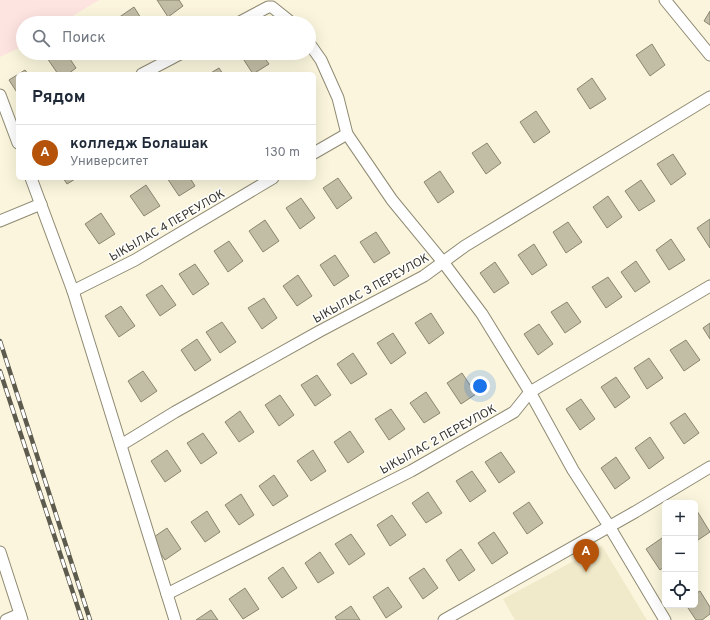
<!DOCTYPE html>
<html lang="ru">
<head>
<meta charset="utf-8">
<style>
  :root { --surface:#fff; --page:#f2f2f3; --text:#1f2937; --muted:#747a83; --line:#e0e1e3; --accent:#b45309 }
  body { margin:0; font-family:Overpass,sans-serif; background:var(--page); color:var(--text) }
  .controls { position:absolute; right:12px; bottom:12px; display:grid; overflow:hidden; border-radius:6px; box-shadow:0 4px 16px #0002 }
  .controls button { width:36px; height:36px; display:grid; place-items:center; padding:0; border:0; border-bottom:1px solid var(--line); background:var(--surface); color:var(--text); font:20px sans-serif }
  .you { position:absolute; left:480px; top:386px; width:14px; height:14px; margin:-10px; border:3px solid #fff; border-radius:50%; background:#1a73e8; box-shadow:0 0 0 6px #1a73e833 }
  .badge { display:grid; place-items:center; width:26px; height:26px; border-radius:50%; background:var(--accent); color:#fff; font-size:13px; font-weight:700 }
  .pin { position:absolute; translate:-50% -33px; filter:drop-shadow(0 1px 2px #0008) }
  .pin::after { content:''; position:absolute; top:21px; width:14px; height:12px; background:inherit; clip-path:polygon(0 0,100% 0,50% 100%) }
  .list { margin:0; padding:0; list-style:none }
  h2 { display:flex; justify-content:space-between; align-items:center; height:52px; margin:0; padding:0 16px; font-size:17px }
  h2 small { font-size:13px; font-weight:400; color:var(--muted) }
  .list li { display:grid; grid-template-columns:26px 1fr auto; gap:12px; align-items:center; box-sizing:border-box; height:56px; padding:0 16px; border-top:1px solid var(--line) }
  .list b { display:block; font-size:15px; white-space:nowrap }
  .list p { margin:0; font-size:13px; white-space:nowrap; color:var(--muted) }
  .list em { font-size:13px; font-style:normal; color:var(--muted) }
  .icon { flex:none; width:22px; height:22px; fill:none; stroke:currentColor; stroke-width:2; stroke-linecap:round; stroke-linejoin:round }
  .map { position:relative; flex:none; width:710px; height:620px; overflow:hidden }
  .search { position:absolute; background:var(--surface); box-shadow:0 4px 16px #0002; left:16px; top:16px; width:300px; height:44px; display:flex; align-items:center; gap:10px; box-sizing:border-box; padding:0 14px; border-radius:22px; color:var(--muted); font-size:15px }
  .panel { position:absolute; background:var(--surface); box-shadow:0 4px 16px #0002; left:16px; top:72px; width:300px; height:108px; border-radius:6px }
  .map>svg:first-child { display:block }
</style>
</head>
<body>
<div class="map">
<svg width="710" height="620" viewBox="0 0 710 620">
  <rect width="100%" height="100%" fill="#faf5dc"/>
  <!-- industrial -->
  <polygon fill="#fee4e0" points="0,0 99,0 61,23 23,23 23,46 0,57"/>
  <!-- built -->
  <polygon fill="#f1eaca" points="602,546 647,620 515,620 503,599"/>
  <!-- building -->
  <g fill="#c2bda5" stroke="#8b8670">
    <polygon points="157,0 179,0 183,6 168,17"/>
    <polygon points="134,7 144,23 122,23 118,18"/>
    <polygon points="710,11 710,25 704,21"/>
    <polygon points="652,44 665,65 650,76 636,55"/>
    <polygon points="54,53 66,53 76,68 68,74 58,74 47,58"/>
    <polygon points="92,53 105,53 96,59"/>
    <polygon points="241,53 261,53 269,64 253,74 240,54"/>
    <polygon points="219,68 223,74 209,74"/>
    <polygon points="25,70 28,74 18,74 18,94 9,80"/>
    <polygon points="592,78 606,99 590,109 577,89"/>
    <polygon points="536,111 550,132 534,143 520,122"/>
    <polygon points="487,143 501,163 486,174 472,153"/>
    <polygon points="673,154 686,174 671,185 657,164"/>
    <polygon points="440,171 454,192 438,203 424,182"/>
    <polygon points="63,178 77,178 67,184"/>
    <polygon points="167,178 190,178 195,186 179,196"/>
    <polygon points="338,178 352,198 337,209 323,188"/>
    <polygon points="641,180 655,201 639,211 625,191"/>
    <polygon points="146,185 160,206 144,216 130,196"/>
    <polygon points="608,196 622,217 607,228 593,207"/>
    <polygon points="301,198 315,218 300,229 286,208"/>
    <polygon points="101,213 115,234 99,244 85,224"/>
    <polygon points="710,219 710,248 697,228"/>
    <polygon points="265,220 279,241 263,252 249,231"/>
    <polygon points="568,222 582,242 566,253 553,232"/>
    <polygon points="376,232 390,253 374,263 360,242"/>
    <polygon points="671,239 685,260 669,270 656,250"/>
    <polygon points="229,241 243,261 228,272 214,251"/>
    <polygon points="534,244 547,265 532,275 518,255"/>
    <polygon points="335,255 349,276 334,286 320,265"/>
    <polygon points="636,261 650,282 635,292 621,272"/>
    <polygon points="495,262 509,283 494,293 480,273"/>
    <polygon points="195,264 209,284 193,295 179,274"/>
    <polygon points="298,275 312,296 297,306 283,286"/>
    <polygon points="608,277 622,297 606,308 592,287"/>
    <polygon points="162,285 176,305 160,316 146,295"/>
    <polygon points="264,298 277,318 262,329 248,308"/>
    <polygon points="567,302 581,322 565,333 551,312"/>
    <polygon points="121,306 135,326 119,337 105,316"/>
    <polygon points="431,313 444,333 429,344 415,323"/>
    <polygon points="222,322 236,342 220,353 206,332"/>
    <polygon points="710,323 710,339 703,328"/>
    <polygon points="539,324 553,344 538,355 524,334"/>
    <polygon points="393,333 406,353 391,364 377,343"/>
    <polygon points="197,339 211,360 195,371 181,350"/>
    <polygon points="686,340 700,360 684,371 670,350"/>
    <polygon points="353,353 367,374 351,384 337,364"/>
    <polygon points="649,358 663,378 647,389 634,368"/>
    <polygon points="143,371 157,391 141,402 128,381"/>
    <polygon points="462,373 476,394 461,404 447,383"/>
    <polygon points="317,375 331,395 315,406 301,385"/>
    <polygon points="616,377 630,397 615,408 601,387"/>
    <polygon points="426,392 440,413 424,423 410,403"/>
    <polygon points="280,395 294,415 279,426 265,405"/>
    <polygon points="581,399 595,419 580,430 566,409"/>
    <polygon points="391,409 405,429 389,440 375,419"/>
    <polygon points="240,411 254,432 239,442 225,422"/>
    <polygon points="685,413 699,433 684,444 670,423"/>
    <polygon points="350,431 364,452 348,463 334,442"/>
    <polygon points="203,433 217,453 201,464 187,443"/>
    <polygon points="650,437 664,458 649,469 635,448"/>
    <polygon points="167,450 181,471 165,482 151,461"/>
    <polygon points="313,450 326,471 311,481 297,461"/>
    <polygon points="501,452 515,472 499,483 485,462"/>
    <polygon points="616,457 630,478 615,489 601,468"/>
    <polygon points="472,471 486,491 470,502 456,481"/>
    <polygon points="274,475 288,496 273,506 259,486"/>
    <polygon points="428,492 442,513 426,523 412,503"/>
    <polygon points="241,494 254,515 239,525 225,505"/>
    <polygon points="529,502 543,523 527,534 513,513"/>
    <polygon points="207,511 220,532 205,542 191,522"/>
    <polygon points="697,511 710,532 695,542 695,512"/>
    <polygon points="392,515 406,535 390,546 377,525"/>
    <polygon points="167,528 181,549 165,560 151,539"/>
    <polygon points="494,532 508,553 492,564 478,543"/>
    <polygon points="351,534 365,554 349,565 335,544"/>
    <polygon points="662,538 665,544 665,566 660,570 646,549"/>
    <polygon points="461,549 475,570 459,581 446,560"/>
    <polygon points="320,552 334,573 318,583 305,563"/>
    <polygon points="283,567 297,588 282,598 268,578"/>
    <polygon points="424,568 438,588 423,599 409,578"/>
    <polygon points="388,587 402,607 386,618 373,597"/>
    <polygon points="245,588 259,609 243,619 229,599"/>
    <polygon points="700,591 710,607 710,614 702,620 696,620 686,605 695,605 695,594"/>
    <polygon points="351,606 360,620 337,620 335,617"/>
    <polygon points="211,610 218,620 196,620"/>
  </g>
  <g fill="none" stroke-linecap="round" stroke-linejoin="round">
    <defs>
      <g id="street">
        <polyline points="665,0 710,55"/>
        <polyline points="238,23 268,7 272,7 292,23"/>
        <polyline points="309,43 321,60 338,98 347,134 392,200 443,262 482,314 530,392 573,470 609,526 665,620"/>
        <polyline points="142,74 182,53"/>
        <polyline points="0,95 18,143"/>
        <polyline points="314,153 347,134"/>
        <polyline points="31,178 73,291 175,620"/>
        <polyline points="0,221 41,204"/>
        <polyline points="73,291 135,260 273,178"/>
        <polyline points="121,445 175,412 320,331 424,276 465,246 710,97"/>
        <polyline points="0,552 22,620"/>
        <polyline points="167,594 411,471 514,412 530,392 710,286"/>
        <polyline points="6,620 20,614"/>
        <polyline points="444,620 635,512 710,467"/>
      </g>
    </defs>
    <!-- street casing -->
    <use href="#street" stroke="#8f8a73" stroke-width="13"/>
    <!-- street -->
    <use href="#street" stroke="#fff" stroke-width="11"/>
    <defs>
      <g id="rail">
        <polyline points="0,341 90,620"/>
        <polyline points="0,371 82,620"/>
      </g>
    </defs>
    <!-- rail casing -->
    <use href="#rail" stroke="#5d5a4e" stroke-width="4.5"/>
    <!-- rail -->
    <use href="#rail" stroke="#fff" stroke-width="3" stroke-dasharray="9" stroke-linecap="butt"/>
  </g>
  <g text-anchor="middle" stroke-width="3" stroke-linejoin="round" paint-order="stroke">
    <!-- street labels -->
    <g font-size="12" fill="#36342b" stroke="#fff">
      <text transform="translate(167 225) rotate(-30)" y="4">ЫКЫЛАС 4 ПЕРЕУЛОК</text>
      <text transform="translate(371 288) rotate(-29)" y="4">ЫКЫЛАС 3 ПЕРЕУЛОК</text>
      <text transform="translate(438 439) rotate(-29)" y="4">ЫКЫЛАС 2 ПЕРЕУЛОК</text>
    </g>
  </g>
</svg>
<div class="controls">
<button>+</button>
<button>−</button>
<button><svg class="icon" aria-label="locate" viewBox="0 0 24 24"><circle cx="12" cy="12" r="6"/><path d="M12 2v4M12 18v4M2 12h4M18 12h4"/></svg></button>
</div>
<div class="you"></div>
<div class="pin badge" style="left:586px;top:572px">A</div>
<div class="search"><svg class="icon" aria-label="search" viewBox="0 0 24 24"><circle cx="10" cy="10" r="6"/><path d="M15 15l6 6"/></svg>Поиск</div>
<section class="panel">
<h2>Рядом<small></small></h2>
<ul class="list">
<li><span class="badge">A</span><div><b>колледж Болашак</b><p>Университет</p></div><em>130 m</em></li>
</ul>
</section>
</div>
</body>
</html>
